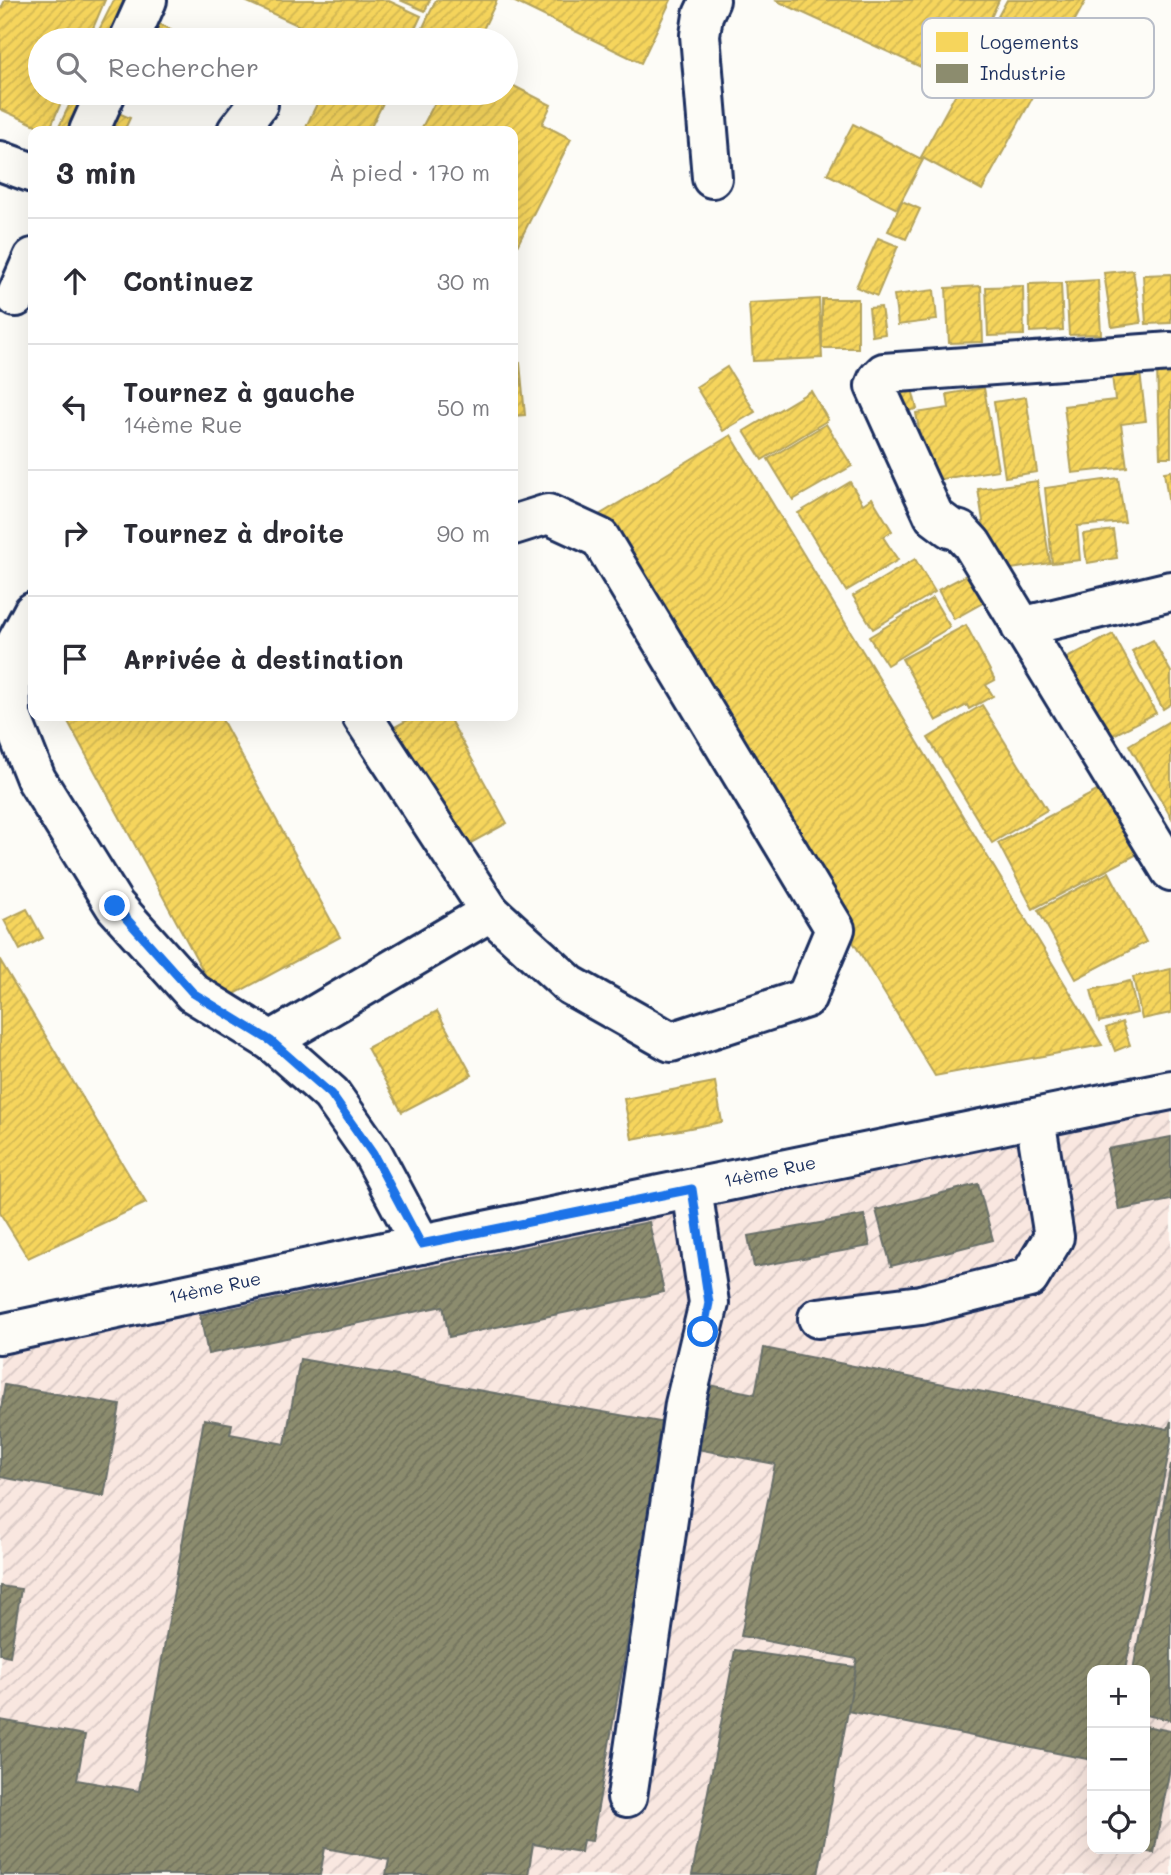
<!DOCTYPE html>
<html lang="fr">
<head>
<meta charset="utf-8">
<style>
  :root { --surface:#fff; --page:#f7f7f7; --text:#2b2b33; --muted:#7c7c81; --line:#e1e1e2 }
  body { margin:0; font-family:Mali,sans-serif; background:var(--page); color:var(--text) }
  .controls { position:absolute; right:21px; bottom:21px; display:grid; overflow:hidden; border-radius:14px; box-shadow:0 7px 28px #0002 }
  .controls button { width:63px; height:63px; display:grid; place-items:center; padding:0; border:0; border-bottom:2px solid var(--line); background:var(--surface); color:var(--text); font:35px sans-serif }
  .stop { position:absolute; width:21px; height:21px; margin:-16px; border:5px solid #1a73e8; border-radius:50%; background:#fff }
  .stop.end { background:#1a73e8; border-color:#fff; box-shadow:0 2px 7px #0008 }
  .list { margin:0; padding:0; list-style:none }
  h2 { display:flex; justify-content:space-between; align-items:center; height:91px; margin:0; padding:0 28px; font-size:30px }
  h2 small { font-size:23px; font-weight:400; color:var(--muted) }
  .list li { display:grid; grid-template-columns:46px 1fr auto; gap:21px; align-items:center; box-sizing:border-box; height:126px; padding:0 28px; border-top:2px solid var(--line) }
  .list b { display:block; font-size:26px; white-space:nowrap }
  .list p { margin:0; font-size:23px; white-space:nowrap; color:var(--muted) }
  .list em { font-size:23px; font-style:normal; color:var(--muted) }
  .icon { flex:none; width:38px; height:38px; fill:none; stroke:currentColor; stroke-width:2; stroke-linecap:round; stroke-linejoin:round }
  .map { position:relative; flex:none; width:1171px; height:1875px; overflow:hidden }
  .search { position:absolute; background:var(--surface); box-shadow:0 7px 28px #0002; left:28px; top:28px; width:490px; height:77px; display:flex; align-items:center; gap:18px; box-sizing:border-box; padding:0 24px; border-radius:38px; color:var(--muted); font-size:26px }
  .panel { position:absolute; background:var(--surface); box-shadow:0 7px 28px #0002; left:28px; top:126px; width:490px; height:595px; border-radius:14px }
  .map>svg:first-child { display:block }
</style>
</head>
<body>
<div class="map">
<svg width="1171" height="1875" viewBox="0 0 1171 1875">
  <defs>
    <pattern id="industrial-furrows" width="10" height="10" patternUnits="userSpaceOnUse" patternTransform="scale(1.75)"><rect width="10" height="10" fill="#f9e7e0"/><path d="M-1 1l2-2M0 10L10 0M9 11l2-2" fill="none" stroke="#d5c6c3"/></pattern>
    <pattern id="homes-hatch" width="6" height="6" patternUnits="userSpaceOnUse" patternTransform="scale(1.75)"><rect width="6" height="6" fill="#f6d55c"/><path d="M-1 1l2-2M0 6l6-6M5 7l2-2" fill="none" stroke="#d2b752"/></pattern>
    <pattern id="industry-hatch" width="6" height="6" patternUnits="userSpaceOnUse" patternTransform="scale(1.75)"><rect width="6" height="6" fill="#8c8c6e"/><path d="M-1 1l2-2M0 6l6-6M5 7l2-2" fill="none" stroke="#72735e"/></pattern>
  </defs>
  <rect width="100%" height="100%" fill="#fdfcf7"/>
  <filter id="ink" filterUnits="userSpaceOnUse"><feTurbulence type="fractalNoise" baseFrequency=".0143" numOctaves="2"/><feDisplacementMap in="SourceGraphic" scale="14" xChannelSelector="R" yChannelSelector="G"/><feConvolveMatrix kernelMatrix="1 2 1 2 8 2 1 2 1" color-interpolation-filters="sRGB"/></filter>
  <g filter="url(#ink)">
    <!-- industrial -->
    <path fill="url(#industrial-furrows)" fill-rule="evenodd" d="M1171,1103v772h-1171v-535zM1092,1670h53v179h-53z"/>
    <!-- homes -->
    <g fill="url(#homes-hatch)" stroke="#b4a35d" stroke-width="2">
      <polygon points="5,0 105,0 88,40 40,40 40,93 65,93 49,131 0,109 0,11"/>
      <polygon points="114,0 133,0 113,40 94,40"/>
      <polygon points="243,0 387,0 421,16 410,40 330,40"/>
      <polygon points="400,0 430,0 425,11"/>
      <polygon points="436,0 497,0 478,40 417,40"/>
      <polygon points="511,0 671,0 641,63"/>
      <polygon points="775,0 999,0 960,85"/>
      <polygon points="1007,0 1086,0 982,190 921,157"/>
      <polygon points="150,19 174,31 169,40 139,40"/>
      <polygon points="506,82 551,105 542,124 571,139 513,254 513,131 420,131 440,93 506,93"/>
      <polygon points="75,93 90,93 72,131 64,131 58,129"/>
      <polygon points="322,93 388,93 369,131 304,131"/>
      <polygon points="114,111 130,118 124,131 105,131"/>
      <polygon points="853,124 923,160 897,209 827,174"/>
      <polygon points="902,201 920,209 906,239 888,231"/>
      <polygon points="878,238 898,246 877,296 856,287"/>
      <polygon points="1133,270 1141,323 1112,327 1104,273"/>
      <polygon points="1171,274 1171,323 1146,324 1143,275"/>
      <polygon points="1098,280 1101,334 1069,335 1066,282"/>
      <polygon points="1061,283 1063,330 1030,332 1029,284"/>
      <polygon points="981,286 983,342 949,343 946,288"/>
      <polygon points="1023,286 1024,335 988,336 986,287"/>
      <polygon points="934,290 937,320 898,325 894,295"/>
      <polygon points="819,299 822,358 753,361 749,303"/>
      <rect x="822" y="299" width="36" height="49"/>
      <polygon points="881,307 885,334 872,336 869,308"/>
      <polygon points="520,363 525,415 513,416 513,364"/>
      <polygon points="1139,364 1146,421 1121,424 1127,467 1072,473 1064,406 1115,400 1111,368"/>
      <polygon points="727,367 755,412 723,431 696,387"/>
      <polygon points="1171,368 1171,457 1160,457 1157,369"/>
      <polygon points="911,385 917,409 892,414 887,390"/>
      <polygon points="984,388 998,470 928,481 916,413 949,408 947,394"/>
      <polygon points="811,391 828,420 762,460 744,431"/>
      <polygon points="1026,397 1037,472 1005,477 994,402"/>
      <polygon points="826,424 852,466 793,500 768,459"/>
      <polygon points="731,435 1102,1045 935,1076 594,518"/>
      <polygon points="1171,471 1171,519 1164,472"/>
      <polygon points="1118,478 1125,522 1077,526 1080,560 1052,563 1045,488"/>
      <polygon points="1037,481 1050,563 991,572 978,489"/>
      <polygon points="850,482 863,504 872,498 892,531 883,537 898,560 846,591 798,513"/>
      <polygon points="1113,530 1117,558 1087,563 1083,534"/>
      <polygon points="915,559 935,592 873,629 853,596"/>
      <polygon points="970,573 986,601 954,619 938,590"/>
      <polygon points="933,598 950,627 887,665 869,637"/>
      <polygon points="966,625 995,680 986,685 993,696 969,709 967,705 936,721 902,659"/>
      <polygon points="1113,634 1156,713 1104,740 1061,661"/>
      <polygon points="1153,640 1171,672 1171,704 1163,709 1132,651"/>
      <polygon points="982,705 1047,810 992,843 928,738"/>
      <polygon points="65,716 220,716 340,937 220,1002"/>
      <polygon points="415,716 448,716 507,823 460,849 393,728"/>
      <polygon points="1171,720 1171,817 1129,745"/>
      <polygon points="1110,784 1145,850 1033,909 998,843"/>
      <polygon points="1109,872 1146,942 1076,979 1038,910"/>
      <polygon points="27,909 43,938 20,950 4,920"/>
      <polygon points="0,960 146,1203 28,1258 0,1213"/>
      <polygon points="1171,969 1171,1013 1142,1019 1133,977"/>
      <polygon points="1130,981 1137,1013 1099,1022 1091,990"/>
      <polygon points="437,1011 472,1075 402,1112 367,1048"/>
      <polygon points="1122,1022 1130,1045 1115,1051 1106,1028"/>
      <polygon points="715,1082 722,1122 632,1139 624,1099"/>
    </g>
    <!-- industry -->
    <g fill="url(#industry-hatch)" stroke="#6a7069" stroke-width="2">
      <polygon points="1171,1137 1171,1200 1119,1210 1107,1149"/>
      <polygon points="978,1184 993,1240 891,1266 876,1210"/>
      <polygon points="864,1215 870,1246 754,1267 748,1236"/>
      <polygon points="649,1222 664,1292 449,1337 443,1306 208,1354 200,1315"/>
      <polygon points="764,1348 1168,1429 1171,1421 1171,1442 1125,1670 1092,1670 1092,1760 847,1711 857,1659 741,1636 775,1464 687,1447 699,1383 755,1394"/>
      <polygon points="300,1359 666,1423 592,1841 583,1840 581,1852 533,1844 528,1875 481,1873 481,1875 386,1875 389,1860 325,1848 320,1875 0,1875 0,1720 85,1735 77,1780 139,1791 204,1419 232,1424 230,1434 285,1444"/>
      <polygon points="5,1385 120,1405 104,1496 0,1477 0,1414"/>
      <polygon points="1171,1464 1171,1720 1145,1715 1145,1670 1133,1670"/>
      <polygon points="0,1586 21,1589 10,1656 0,1654"/>
      <polygon points="735,1650 856,1667 818,1875 692,1875"/>
      <polygon points="1145,1726 1171,1731 1171,1763 1154,1853 1133,1849 1145,1849"/>
    </g>
    <g fill="none" stroke-linecap="round" stroke-linejoin="round">
      <defs>
        <g id="minor">
          <polyline points="710,0 703,15 700,35 712,178"/>
          <polyline points="129,40 147,0"/>
          <polyline points="89,131 106,93"/>
          <polyline points="237,131 258,104"/>
          <polyline points="0,161 33,173"/>
          <polyline points="16,297 33,258"/>
          <polyline points="1171,352 884,373 878,379 875,386 934,516 950,528 960,531 972,544 1171,871"/>
          <polyline points="33,612 10,655 11,716 36,779 115,906 193,993 271,1041 331,1094 373,1154 421,1244"/>
          <polyline points="1021,627 1171,591"/>
          <polyline points="362,716 490,912"/>
          <polyline points="271,1041 490,912 570,985 671,1042 806,998 835,929 600,538 548,514 513,525"/>
          <polyline points="818,1318 921,1305 1029,1278 1054,1237 1035,1118"/>
          <polyline points="0,1334 421,1244 1171,1090"/>
          <polyline points="627,1797 685,1404 709,1303 692,1189"/>
        </g>
      </defs>
      <!-- minor casing -->
      <use href="#minor" stroke="#1b2f5e" stroke-width="44"/>
      <!-- minor -->
      <use href="#minor" stroke="#fdfcf7" stroke-width="38"/>
    </g>
  </g>
  <g fill="none" stroke-linecap="round" stroke-linejoin="round" filter="url(#ink)">
    <!-- route -->
    <polyline stroke="#1a73e8" stroke-width="9" points="115,906 193,993 271,1041 331,1094 373,1154 421,1244 692,1189 709,1303 703,1332"/>
  </g>
  <g text-anchor="middle" stroke-width="7" stroke-linejoin="round" paint-order="stroke">
    <!-- street labels -->
    <g font-size="18" fill="#1b2f5e" stroke="#fdfcf7">
      <text transform="translate(770 1172) rotate(-12)" y="6">14ème Rue</text>
      <text transform="translate(215 1288) rotate(-12)" y="6">14ème Rue</text>
    </g>
  </g>
  <!-- legend -->
  <rect x="922" y="18" width="232" height="80" rx="10" fill="#fdfcf7" stroke="#b9bec9" stroke-width="2"/>
  <rect x="936" y="32" width="32" height="20" fill="#f6d55c"/>
  <rect x="936" y="64" width="32" height="19" fill="#8c8c6e"/>
  <g font-size="19" fill="#1b2f5e">
    <text x="980" y="49">Logements</text>
    <text x="980" y="80">Industrie</text>
  </g>
</svg>
<div class="controls">
<button>+</button>
<button>−</button>
<button><svg class="icon" aria-label="locate" viewBox="0 0 24 24"><circle cx="12" cy="12" r="6"/><path d="M12 2v4M12 18v4M2 12h4M18 12h4"/></svg></button>
</div>
<div class="stop" style="left:703px;top:1332px"></div>
<div class="stop end" style="left:115px;top:906px"></div>
<div class="search"><svg class="icon" aria-label="search" viewBox="0 0 24 24"><circle cx="10" cy="10" r="6"/><path d="M15 15l6 6"/></svg>Rechercher</div>
<section class="panel">
<h2>3 min<small>À pied · 170 m</small></h2>
<ul class="list">
<li><svg class="icon" aria-label="ahead" viewBox="0 0 24 24"><path d="M12 20V5M6 11l6-6 6 6"/></svg><div><b>Continuez</b></div><em>30 m</em></li>
<li><svg class="icon" aria-label="left" viewBox="0 0 24 24"><path d="M17 20v-9H6M10 6l-5 5 5 5"/></svg><div><b>Tournez à gauche</b><p>14ème Rue</p></div><em>50 m</em></li>
<li><svg class="icon" aria-label="right" viewBox="0 0 24 24"><path d="M7 20v-9h11M14 6l5 5-5 5"/></svg><div><b>Tournez à droite</b></div><em>90 m</em></li>
<li><svg class="icon" aria-label="arrive" viewBox="0 0 24 24"><path d="M6 21V4h12l-3 4 3 4H6"/></svg><div><b>Arrivée à destination</b></div></li>
</ul>
</section>
</div>
</body>
</html>
